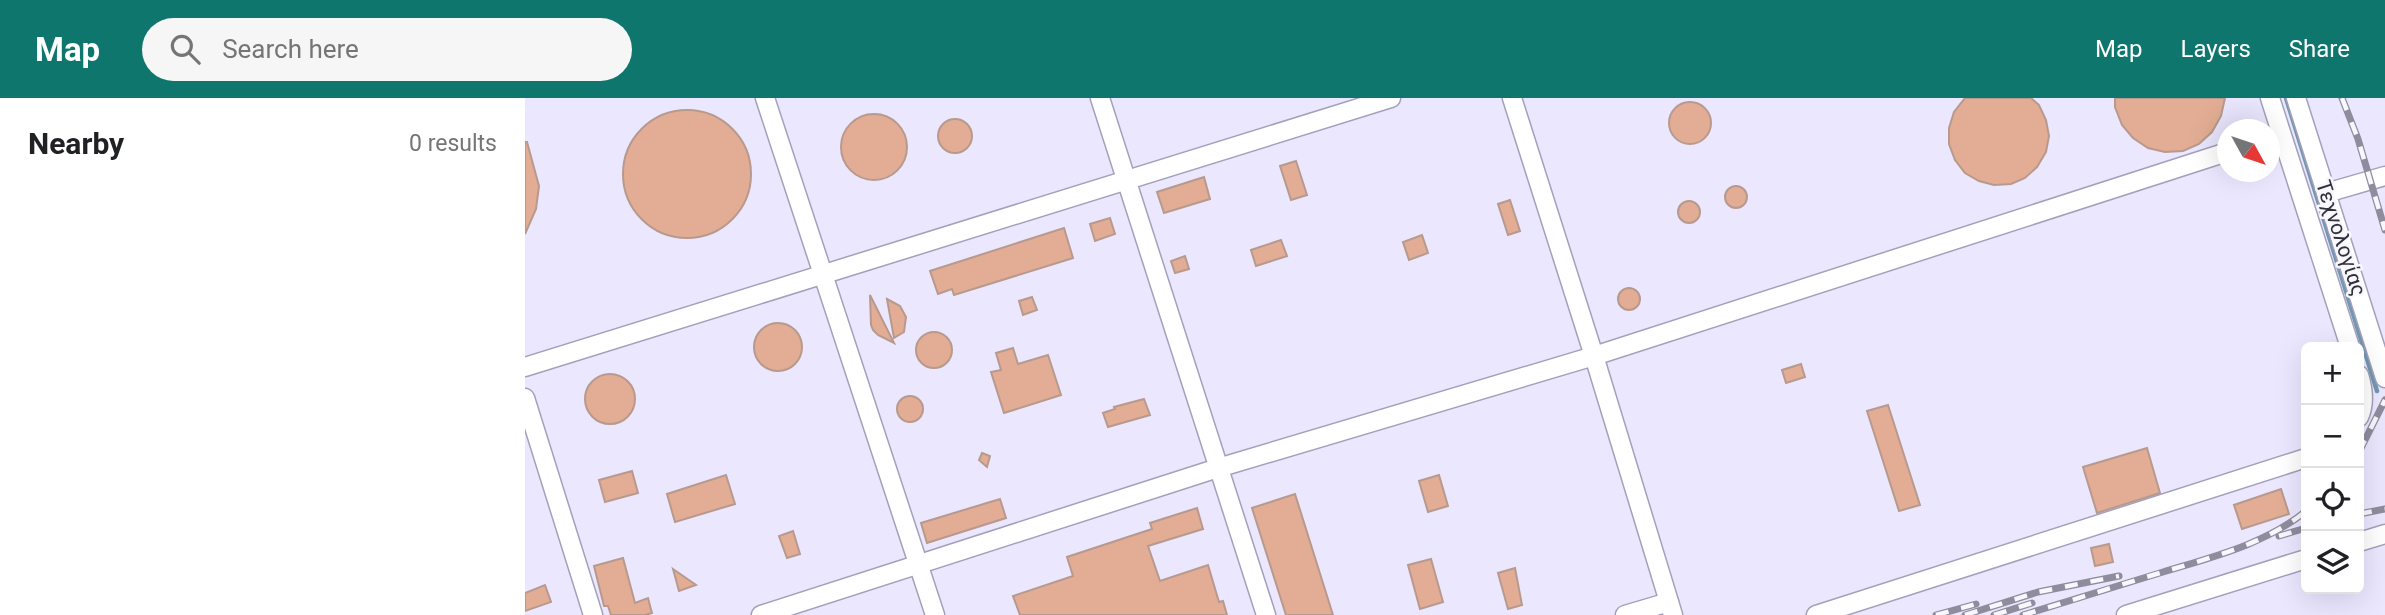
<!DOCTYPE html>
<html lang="en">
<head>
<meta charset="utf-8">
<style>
  :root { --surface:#fff; --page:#f6f6f6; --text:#202124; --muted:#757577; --line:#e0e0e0; --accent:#0f766e }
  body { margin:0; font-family:Roboto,sans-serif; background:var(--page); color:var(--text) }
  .controls { position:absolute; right:21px; bottom:21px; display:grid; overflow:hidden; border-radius:10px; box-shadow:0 7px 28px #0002 }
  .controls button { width:63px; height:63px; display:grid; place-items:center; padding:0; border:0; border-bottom:2px solid var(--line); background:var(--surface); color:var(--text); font:35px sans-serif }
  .compass { position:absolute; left:1692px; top:21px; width:63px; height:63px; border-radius:50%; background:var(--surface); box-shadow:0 7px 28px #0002; rotate:130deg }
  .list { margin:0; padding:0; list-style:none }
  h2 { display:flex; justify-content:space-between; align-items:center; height:91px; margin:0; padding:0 28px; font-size:30px }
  h2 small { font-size:23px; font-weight:400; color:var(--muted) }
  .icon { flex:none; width:38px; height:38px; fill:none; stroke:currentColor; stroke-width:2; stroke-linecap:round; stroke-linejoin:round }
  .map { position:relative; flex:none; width:1860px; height:517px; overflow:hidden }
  header { display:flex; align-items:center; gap:42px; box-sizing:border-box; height:98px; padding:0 35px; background:var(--accent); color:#fff }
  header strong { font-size:33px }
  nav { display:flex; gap:38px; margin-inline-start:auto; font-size:24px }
  .search { width:490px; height:63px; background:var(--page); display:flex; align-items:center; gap:18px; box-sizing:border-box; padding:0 24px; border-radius:38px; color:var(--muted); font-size:26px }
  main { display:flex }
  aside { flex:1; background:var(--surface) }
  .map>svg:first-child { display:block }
</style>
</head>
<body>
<header>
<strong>Map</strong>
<div class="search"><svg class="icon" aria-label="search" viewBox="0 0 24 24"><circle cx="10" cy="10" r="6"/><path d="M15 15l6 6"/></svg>Search here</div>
<nav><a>Map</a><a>Layers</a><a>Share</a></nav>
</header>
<main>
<aside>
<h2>Nearby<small>0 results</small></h2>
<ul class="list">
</ul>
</aside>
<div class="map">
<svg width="1860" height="517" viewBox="0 0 1860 517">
  <rect width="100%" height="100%" fill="#ebe7ff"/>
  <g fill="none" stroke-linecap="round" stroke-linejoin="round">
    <!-- stream -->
    <polyline stroke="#7297b1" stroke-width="4.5" points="1761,0 1852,293"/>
  </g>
  <!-- building -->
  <g fill="#e2ad94" stroke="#b79a8d" stroke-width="2">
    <polygon points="1440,0 1506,0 1514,7 1521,22 1524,38 1521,54 1512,69 1500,80 1486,86 1469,87 1454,83 1440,75 1430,62 1424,46 1424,30 1429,14"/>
    <polygon points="1590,0 1700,0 1696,18 1687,34 1674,46 1658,53 1640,54 1623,50 1608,40 1597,27 1590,9"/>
    <circle cx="1165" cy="25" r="21"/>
    <circle cx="162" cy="76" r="64"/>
    <circle cx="349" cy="49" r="33"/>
    <circle cx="430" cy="38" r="17"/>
    <polygon points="0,44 2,44 14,88 11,111 0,136"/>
    <polygon points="771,63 782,97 766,102 755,68"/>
    <polygon points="679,79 685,101 639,115 632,94"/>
    <circle cx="1211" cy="99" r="11"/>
    <polygon points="985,102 995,133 983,137 973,106"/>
    <circle cx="1164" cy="114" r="11"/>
    <polygon points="585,120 590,136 570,143 565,126"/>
    <polygon points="539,130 548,160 429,197 427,191 413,196 405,173"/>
    <polygon points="897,137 903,155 884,162 878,144"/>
    <polygon points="756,142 762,158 731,168 726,152"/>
    <polygon points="660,158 664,171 650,175 646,163"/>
    <circle cx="1104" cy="201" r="11"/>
    <polygon points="345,197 369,245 353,237 348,232 346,227"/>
    <polygon points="507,199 512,212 498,217 494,203"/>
    <polygon points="362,201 375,208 381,219 379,234 369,240"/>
    <circle cx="253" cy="249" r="24"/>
    <circle cx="409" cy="252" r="18"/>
    <polygon points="488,250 493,266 523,257 536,297 479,315 466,274 476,272 471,255"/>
    <polygon points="1276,266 1280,279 1261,285 1257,272"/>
    <circle cx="85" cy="301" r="25"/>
    <circle cx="385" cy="311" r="13"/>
    <polygon points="619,301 625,317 583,329 578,315 590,311 589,309"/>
    <polygon points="1363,307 1395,407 1374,413 1342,313"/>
    <polygon points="1622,350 1635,395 1572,415 1558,369"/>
    <polygon points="457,355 465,358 462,369 454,362"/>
    <polygon points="107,373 113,395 80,404 74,382"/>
    <polygon points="201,377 210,406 150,424 142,396"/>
    <polygon points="914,377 923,408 903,414 894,383"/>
    <polygon points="1756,391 1764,416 1717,431 1709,407"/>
    <polygon points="770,396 808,517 761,517 727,410"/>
    <polygon points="475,401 481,420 402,445 396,425"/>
    <polygon points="672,410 678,431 623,448 635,483 683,467 694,504 698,503 702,517 495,517 488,498 548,478 542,459 627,431 625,425"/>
    <polygon points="268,433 275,456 262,460 254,438"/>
    <polygon points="1584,446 1588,464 1570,468 1566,450"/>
    <polygon points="98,460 110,505 123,500 127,515 120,517 86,517 83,508 79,508 69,468"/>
    <polygon points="906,461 918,504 895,511 883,467"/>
    <polygon points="990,470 997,507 983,511 973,475"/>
    <polygon points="148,471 171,487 154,493"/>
    <polygon points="20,487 26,504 0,513 0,495"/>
  </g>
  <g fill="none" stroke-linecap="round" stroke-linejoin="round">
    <defs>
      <g id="minor">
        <polyline points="240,0 410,517"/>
        <polyline points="575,0 741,517"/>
        <polyline points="987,0 1069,258 1148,517"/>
        <polyline points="1745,0 1825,249"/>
        <polyline points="1771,0 1860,280"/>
        <polyline points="1801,95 1860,78"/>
        <polyline points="0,269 866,0"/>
        <path d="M1834,277c4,13 6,29 0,42"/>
        <polyline points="0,300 68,517"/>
        <polyline points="1834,444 1860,436"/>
        <polyline points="236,517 693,370 1069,258 1702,54"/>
        <polyline points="1100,517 1144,504"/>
        <polyline points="1291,517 1781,360"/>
        <polyline points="1601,517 1781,461"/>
      </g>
    </defs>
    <!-- minor casing -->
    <use href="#minor" stroke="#a4a0bb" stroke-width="21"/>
    <!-- minor -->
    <use href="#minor" stroke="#fff" stroke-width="18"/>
    <defs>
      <g id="rail">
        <polyline points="1817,0 1833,41 1860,132"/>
        <polyline points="1834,354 1860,302"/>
        <polyline points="1834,416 1860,411"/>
        <polyline points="1754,438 1781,430"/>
        <polyline points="1411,517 1451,506"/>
        <polyline points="1440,517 1513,494 1594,478"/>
        <polyline points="1469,517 1507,505"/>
        <path d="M1498,517c47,-14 93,-29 140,-43 49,-15 103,-28 143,-61"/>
      </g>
    </defs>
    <!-- rail casing -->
    <use href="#rail" stroke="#8f8c9e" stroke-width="7"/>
    <!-- rail -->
    <use href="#rail" stroke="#f8f7fd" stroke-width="4.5" stroke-dasharray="13" stroke-linecap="butt"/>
  </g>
  <g text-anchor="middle" stroke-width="5" stroke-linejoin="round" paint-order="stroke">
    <!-- street labels -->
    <g font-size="21" fill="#312f3a" stroke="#f8f7fd">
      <text transform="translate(1816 140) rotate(72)" y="7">Τεχνολογίας</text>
    </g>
  </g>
</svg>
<div class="controls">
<button>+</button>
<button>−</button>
<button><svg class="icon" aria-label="locate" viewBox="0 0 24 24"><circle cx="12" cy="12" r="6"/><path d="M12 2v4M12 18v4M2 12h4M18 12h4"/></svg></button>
<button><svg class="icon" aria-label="layers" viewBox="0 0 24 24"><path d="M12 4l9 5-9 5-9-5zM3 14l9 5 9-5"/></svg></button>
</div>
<svg class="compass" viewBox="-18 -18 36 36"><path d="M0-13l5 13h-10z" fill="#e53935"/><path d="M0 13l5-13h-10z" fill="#757577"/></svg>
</div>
</main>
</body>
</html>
